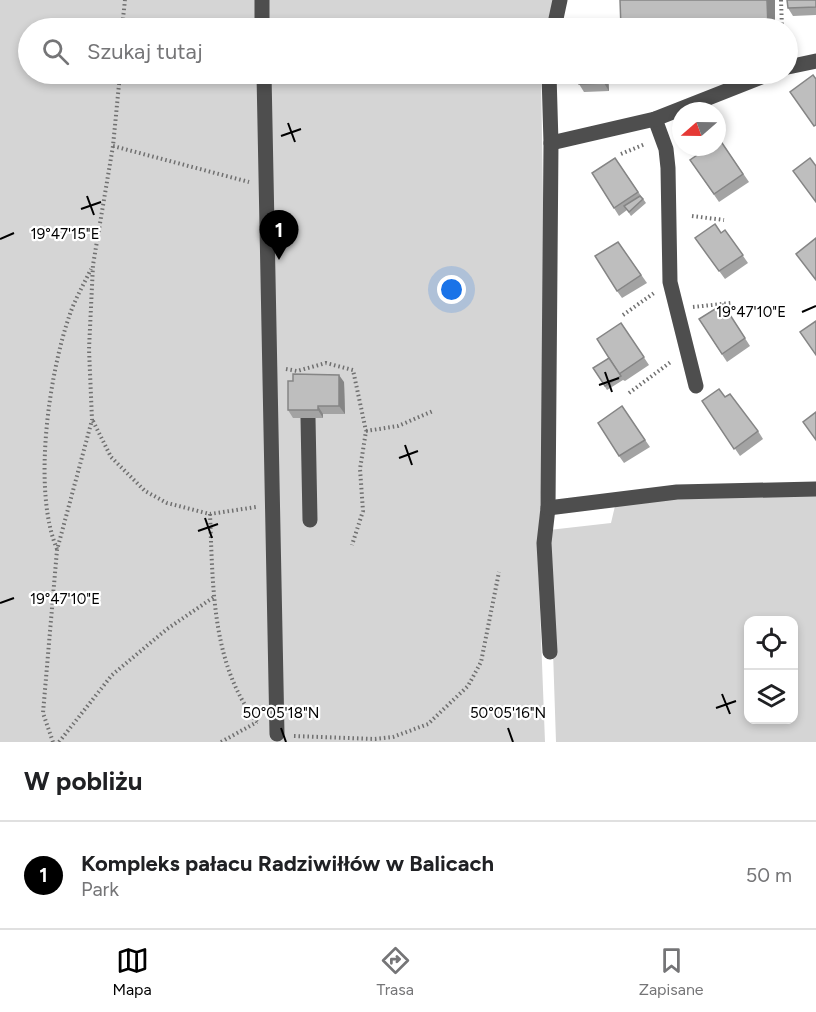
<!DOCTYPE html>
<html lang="pl">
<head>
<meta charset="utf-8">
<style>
  :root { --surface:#fff; --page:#f6f6f6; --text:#202124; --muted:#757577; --line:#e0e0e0; --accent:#000 }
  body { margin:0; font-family:Figtree,sans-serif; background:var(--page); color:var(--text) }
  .controls { position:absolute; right:18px; bottom:18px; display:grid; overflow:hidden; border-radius:12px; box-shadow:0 3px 9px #0003 }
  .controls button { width:54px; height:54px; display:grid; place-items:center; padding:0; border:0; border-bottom:2px solid var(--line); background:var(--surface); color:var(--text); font:30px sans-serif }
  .compass { position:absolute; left:672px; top:102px; width:54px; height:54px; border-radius:50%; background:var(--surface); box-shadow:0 3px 9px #0003; rotate:250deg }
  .you { position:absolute; left:452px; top:290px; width:21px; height:21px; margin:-15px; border:4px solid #fff; border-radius:50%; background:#1a73e8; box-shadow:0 0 0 9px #1a73e833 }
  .badge { display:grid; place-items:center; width:39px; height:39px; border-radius:50%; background:var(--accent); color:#fff; font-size:20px; font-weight:700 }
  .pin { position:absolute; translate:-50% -50px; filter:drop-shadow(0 2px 3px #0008) }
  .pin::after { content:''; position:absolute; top:32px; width:21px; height:18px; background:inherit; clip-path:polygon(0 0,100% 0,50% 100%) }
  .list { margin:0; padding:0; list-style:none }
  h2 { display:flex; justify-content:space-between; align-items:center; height:78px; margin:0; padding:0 24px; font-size:26px }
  h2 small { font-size:20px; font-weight:400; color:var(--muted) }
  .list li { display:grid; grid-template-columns:39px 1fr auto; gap:18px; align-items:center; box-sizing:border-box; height:108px; padding:0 24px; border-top:2px solid var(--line) }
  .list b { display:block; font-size:22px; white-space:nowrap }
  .list p { margin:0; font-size:20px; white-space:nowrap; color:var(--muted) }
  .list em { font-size:20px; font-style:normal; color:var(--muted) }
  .icon { flex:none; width:33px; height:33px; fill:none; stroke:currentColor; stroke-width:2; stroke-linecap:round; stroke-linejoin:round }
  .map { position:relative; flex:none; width:816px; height:742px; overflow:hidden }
  .search { position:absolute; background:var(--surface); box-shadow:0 3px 9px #0003; left:18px; right:18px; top:18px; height:66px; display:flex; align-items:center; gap:15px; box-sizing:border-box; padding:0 21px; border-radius:33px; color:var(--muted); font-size:22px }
  .sheet { height:186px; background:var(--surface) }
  nav { display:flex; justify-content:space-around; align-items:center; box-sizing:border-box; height:84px; border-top:2px solid var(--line); background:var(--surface); font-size:16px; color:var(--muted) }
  nav a { display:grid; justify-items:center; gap:3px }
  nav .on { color:var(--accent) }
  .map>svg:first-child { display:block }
</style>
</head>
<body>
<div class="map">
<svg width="816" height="742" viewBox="0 0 816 742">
  <rect width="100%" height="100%" fill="#fff"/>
  <!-- green -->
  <g fill="#d5d5d5" fill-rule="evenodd">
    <polygon points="0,0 554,0 547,28 28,28 28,74 541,74 546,383 538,558 545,742 0,742"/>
    <path d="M816,495v247h-260l-7,-212 62,-7 4,-17 77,-10zM748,620h46v100h-46z"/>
  </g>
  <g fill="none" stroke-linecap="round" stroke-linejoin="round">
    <!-- path -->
    <g stroke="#707070" stroke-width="4" stroke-dasharray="1.5 3" stroke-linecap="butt">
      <polyline points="781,0 782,28"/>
      <polyline points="122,28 125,0"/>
      <polyline points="113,146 249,182"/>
      <polyline points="621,154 645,144"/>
      <polyline points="692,216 724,220"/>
      <polyline points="693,307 731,303"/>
      <polyline points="623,315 654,293"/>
      <polyline points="286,369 297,371 326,363 353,370 366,431 360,469 363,511 352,545"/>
      <polyline points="629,393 672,361"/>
      <polyline points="93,421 111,457 145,491 167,503 210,514 256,507"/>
      <polyline points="366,431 398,426 433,411"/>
      <path d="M210,514c3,70 1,151 47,208"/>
      <path d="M57,549c-25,-58 -8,-176 13,-235 5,-15 14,-30 21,-45"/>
      <polyline points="294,736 375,739 393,737 428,724 468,686 481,662 499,572"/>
      <polyline points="53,742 43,713 57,550 92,420 89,349 93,265 113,146 120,74"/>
      <polyline points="59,742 112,675 167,629 214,597"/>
      <polyline points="221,742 257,722"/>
    </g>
    <!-- minor -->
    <g stroke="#4e4e4e" stroke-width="15">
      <polyline points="262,0 262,28"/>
      <polyline points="554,28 560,0"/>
      <polyline points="788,67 816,61"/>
      <polyline points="264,74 277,734"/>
      <polyline points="549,74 551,143 548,508 544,543 550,652"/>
      <polyline points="655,119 666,149 668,168 670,282 696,386"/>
      <polyline points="551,143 655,119 769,74"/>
      <polyline points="308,418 310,520"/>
      <polyline points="548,508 677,492 816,489"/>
    </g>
  </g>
  <!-- wall -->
  <g fill="#a3a3a3">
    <polygon points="816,0 816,15 793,16 788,8"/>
    <polygon points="579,74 608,74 609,91 584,92 579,84"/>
    <polygon points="720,140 749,182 719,202 690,160"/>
    <polygon points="615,158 646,203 631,216 627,210 619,216 592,173"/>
    <polygon points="725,230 748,263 725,279 695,238 721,233"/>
    <polygon points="618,242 647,283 622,298 617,291"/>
    <polygon points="723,304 750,346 727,362 699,319"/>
    <polygon points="621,323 649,365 625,381 623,380 607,390 593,368 609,358"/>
    <polygon points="293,381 344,382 345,414 323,414 323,418 293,418 288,410"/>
    <polygon points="725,397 758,431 763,439 740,456 702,401"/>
    <polygon points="622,406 650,447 624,463 619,456"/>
  </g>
  <!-- shaded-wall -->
  <g fill="#858585">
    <polygon points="767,0 775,0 775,28 768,28"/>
    <polygon points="603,74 608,74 609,91 604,83"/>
    <polygon points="339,375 344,382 345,414 339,406"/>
    <polygon points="318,406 323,414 323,418 318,410"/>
  </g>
  <!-- building -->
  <g fill="#bebebe" stroke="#858585" stroke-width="1.5">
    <polygon points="620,0 767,0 768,28 621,28"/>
    <polygon points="787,0 816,0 816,7 788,8"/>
    <polygon points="579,74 603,74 604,83 579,84"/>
    <polygon points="813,75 816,79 816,125 814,126 790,92"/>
    <polygon points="720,140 743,174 714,194 690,160 709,147 717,147 717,142"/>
    <polygon points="615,158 638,192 614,208 592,173"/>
    <polygon points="810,158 816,166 816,202 793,171"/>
    <polygon points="640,196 643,199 629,212 624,206"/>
    <polygon points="715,224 721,233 725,230 743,255 719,271 695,238"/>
    <polygon points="816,238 816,280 796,254"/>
    <polygon points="618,242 641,275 617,291 595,256"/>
    <polygon points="723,304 745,338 722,354 699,319"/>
    <polygon points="816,321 816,355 800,332"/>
    <polygon points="621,323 644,357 619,374 597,339"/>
    <polygon points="609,358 621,376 605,386 593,368"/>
    <polygon points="293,374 339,375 339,406 318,406 318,410 288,410 288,381 293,381"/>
    <polygon points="719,389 725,397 730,394 758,431 734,449 702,401"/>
    <polygon points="622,406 645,440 619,456 598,423"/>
    <polygon points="816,412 816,440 803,422"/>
  </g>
  <!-- ticks -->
  <path fill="none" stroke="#000" stroke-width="2" d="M288,123l7,19M281,136l20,-7M87,196l7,19M81,209l20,-7M0,239l14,-6M802,312l14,-6M605,372l7,20M599,385l20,-7M405,445l7,20M399,458l19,-7M205,518l7,20M198,531l20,-7M0,603l14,-5M722,694l8,20M716,708l20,-7M281,728l5,14M508,728l5,14"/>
  <g font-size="15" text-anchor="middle" fill="#000" stroke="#fff" stroke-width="4.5" stroke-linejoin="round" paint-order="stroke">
    <text x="65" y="239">19°47'15"E</text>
    <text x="751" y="317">19°47'10"E</text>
    <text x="65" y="604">19°47'10"E</text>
    <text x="281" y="718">50°05'18"N</text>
    <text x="508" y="718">50°05'16"N</text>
  </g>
</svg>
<div class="controls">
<button><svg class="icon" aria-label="locate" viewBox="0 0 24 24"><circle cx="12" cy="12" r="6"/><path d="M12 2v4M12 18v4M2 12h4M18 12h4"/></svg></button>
<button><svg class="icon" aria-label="layers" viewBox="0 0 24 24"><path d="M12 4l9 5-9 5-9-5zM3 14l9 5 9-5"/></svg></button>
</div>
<svg class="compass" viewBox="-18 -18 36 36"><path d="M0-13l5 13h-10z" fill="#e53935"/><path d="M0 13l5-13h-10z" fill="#757577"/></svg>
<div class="you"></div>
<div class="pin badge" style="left:279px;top:260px">1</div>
<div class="search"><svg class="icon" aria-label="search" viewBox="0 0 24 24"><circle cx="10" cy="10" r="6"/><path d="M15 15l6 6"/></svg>Szukaj tutaj</div>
</div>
<section class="sheet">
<h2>W pobliżu<small></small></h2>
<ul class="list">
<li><span class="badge">1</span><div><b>Kompleks pałacu Radziwiłłów w Balicach</b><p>Park</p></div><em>50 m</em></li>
</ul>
</section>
<nav>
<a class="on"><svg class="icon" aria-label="map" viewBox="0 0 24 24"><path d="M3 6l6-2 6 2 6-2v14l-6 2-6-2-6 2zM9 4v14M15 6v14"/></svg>Mapa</a>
<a><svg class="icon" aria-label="directions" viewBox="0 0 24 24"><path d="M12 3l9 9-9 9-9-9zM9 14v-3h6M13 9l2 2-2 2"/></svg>Trasa</a>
<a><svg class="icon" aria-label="saved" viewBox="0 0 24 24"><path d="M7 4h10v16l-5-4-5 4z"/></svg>Zapisane</a>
</nav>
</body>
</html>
